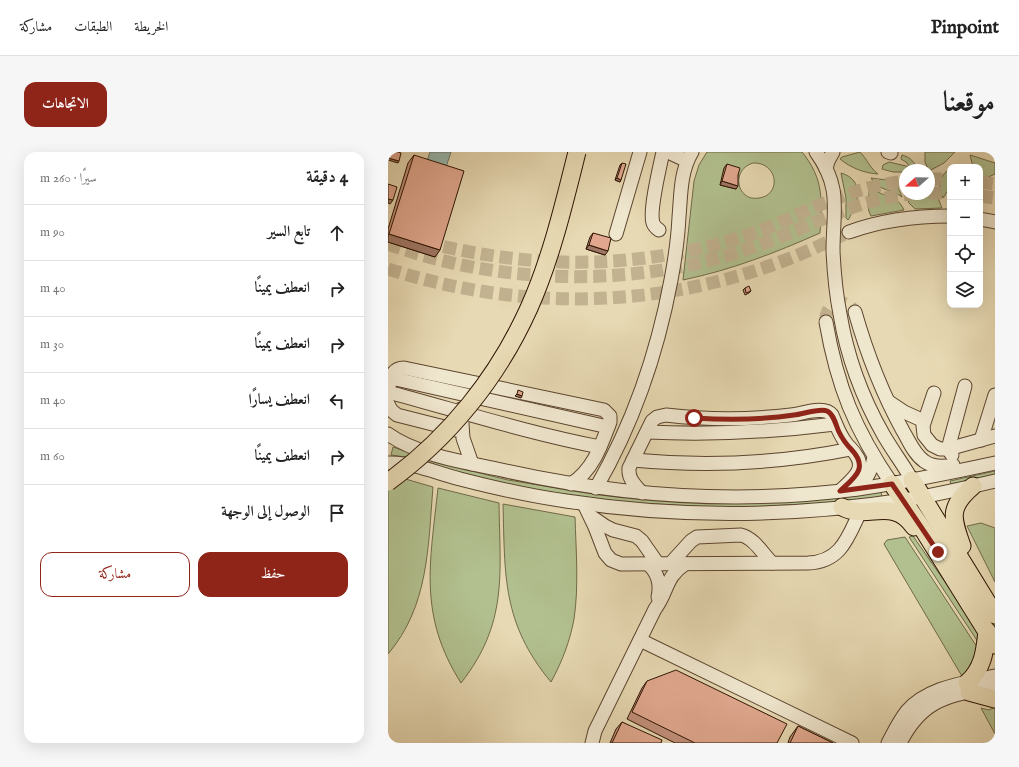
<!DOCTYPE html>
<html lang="ar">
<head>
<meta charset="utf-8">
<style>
  :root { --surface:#fff; --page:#f6f6f6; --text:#222; --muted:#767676; --line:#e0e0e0; --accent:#8f2418 }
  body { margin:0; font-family:"IM FELL English",Amiri,serif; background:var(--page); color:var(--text); direction:rtl }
  .controls { position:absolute; right:12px; top:12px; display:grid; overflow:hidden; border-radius:8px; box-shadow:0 4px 16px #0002 }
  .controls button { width:36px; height:36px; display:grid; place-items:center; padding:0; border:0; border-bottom:1px solid var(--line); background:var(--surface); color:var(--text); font:20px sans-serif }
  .compass { position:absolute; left:511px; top:12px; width:36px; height:36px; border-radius:50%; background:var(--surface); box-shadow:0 4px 16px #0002; rotate:250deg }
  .stop { position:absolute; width:12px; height:12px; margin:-9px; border:3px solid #8f2418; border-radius:50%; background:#fff }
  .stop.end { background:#8f2418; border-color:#fff; box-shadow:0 1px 4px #0008 }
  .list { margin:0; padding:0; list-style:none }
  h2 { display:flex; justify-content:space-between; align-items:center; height:52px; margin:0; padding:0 16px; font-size:17px }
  h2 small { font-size:13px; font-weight:400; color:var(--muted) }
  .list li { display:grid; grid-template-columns:26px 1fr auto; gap:12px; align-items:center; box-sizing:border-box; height:56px; padding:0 16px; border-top:1px solid var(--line) }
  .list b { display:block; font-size:15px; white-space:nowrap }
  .list em { font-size:13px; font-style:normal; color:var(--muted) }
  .actions { display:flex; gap:8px; padding:12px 16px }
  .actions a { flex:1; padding:9px 0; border:1px solid var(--accent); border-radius:12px; text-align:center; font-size:14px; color:var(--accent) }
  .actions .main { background:var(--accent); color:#fff }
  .icon { flex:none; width:22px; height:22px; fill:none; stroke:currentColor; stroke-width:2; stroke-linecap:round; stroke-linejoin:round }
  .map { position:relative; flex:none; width:607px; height:591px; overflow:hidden; direction:ltr; border-radius:12px }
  header { display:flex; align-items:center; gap:24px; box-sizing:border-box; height:56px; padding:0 20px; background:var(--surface); border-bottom:1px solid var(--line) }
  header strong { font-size:19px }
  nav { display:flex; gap:22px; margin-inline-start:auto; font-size:14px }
  .intro { display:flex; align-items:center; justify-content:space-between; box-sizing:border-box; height:96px; padding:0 24px }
  h1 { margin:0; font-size:28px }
  .button { padding:10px 18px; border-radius:12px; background:var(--accent); color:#fff; font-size:14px; font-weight:700 }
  main { display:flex; gap:24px; padding:0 24px }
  aside { flex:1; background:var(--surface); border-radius:12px; box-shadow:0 4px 16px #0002 }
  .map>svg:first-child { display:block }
</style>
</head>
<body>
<header>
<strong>Pinpoint</strong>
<nav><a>الخريطة</a><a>الطبقات</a><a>مشاركة</a></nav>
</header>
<div class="intro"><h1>موقعنا</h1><a class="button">الاتجاهات</a></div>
<main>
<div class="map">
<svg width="607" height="591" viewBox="0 0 607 591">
  <rect width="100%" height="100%" fill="#e7d9b3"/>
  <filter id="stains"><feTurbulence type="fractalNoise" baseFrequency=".005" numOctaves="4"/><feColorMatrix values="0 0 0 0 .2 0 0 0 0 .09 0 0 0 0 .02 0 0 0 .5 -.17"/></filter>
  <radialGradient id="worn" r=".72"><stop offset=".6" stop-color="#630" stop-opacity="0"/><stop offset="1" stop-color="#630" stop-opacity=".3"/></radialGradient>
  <!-- green -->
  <g fill="#b2c08f" stroke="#706a48" fill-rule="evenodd">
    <path d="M319,0h95c22,27 20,48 18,81 -45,20 -89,37 -137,47l11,-99 5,-16zM365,11c25,-1 29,32 6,35 -22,4 -29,-28 -6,-35z"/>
    <path d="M472,0c7,7 10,16 18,22 -14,-1 -27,-6 -38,-15l2,-2z"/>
    <polygon points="537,0 567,0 556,11 541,19 537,10"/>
    <path d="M514,3c8,2 13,7 15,15h-12v2h-12l-11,-3 1,-4 6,-3 21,5 -4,-5 -5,-3z"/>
    <polygon points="582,3 607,11 607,22 596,27 593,25 592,15 585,15"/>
    <path d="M560,18c5,9 1,20 -5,28 -6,-11 -4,-21 5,-28z"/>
    <path d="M453,21c24,7 18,30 7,47l-2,-2v-20z"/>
    <path d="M483,26c18,3 24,-1 31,19 -10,-8 -24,-6 -31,-19z"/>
    <path d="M483,34c10,13 25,6 33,24l-33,6c-6,-11 -1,-18 -2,-29z"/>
    <polygon points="541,35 550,46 554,56 527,57 521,51 518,42 541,42"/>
    <polygon points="5,295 47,310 120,328 194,340 231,345 306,350 456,345 493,340 494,345 456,350 343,356 230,350 156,339 119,332 82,323 25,306 3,303"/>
    <polygon points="607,319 607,323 563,332 562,329"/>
    <path d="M0,326h14l31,9c-5,59 -4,119 -45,167z"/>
    <path d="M50,336l61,15c1,72 9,120 -38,180 -43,-68 -31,-120 -23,-195z"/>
    <path d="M115,352l72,13c1,33 4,69 -1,102 -4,22 -12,43 -23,63 -49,-59 -46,-106 -48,-178z"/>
    <polygon points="593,371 607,376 607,430 579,374"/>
    <polygon points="525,384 585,470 590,481 592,493 521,385"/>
    <polygon points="517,385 591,498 575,526 496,392 499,388"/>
    <polygon points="607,555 607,582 593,556 601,558"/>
  </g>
  <!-- water -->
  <polygon fill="#97b9b1" stroke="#6d776b" points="42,0 63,0 58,15 39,9"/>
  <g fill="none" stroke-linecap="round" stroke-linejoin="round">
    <!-- minor-tunnel -->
    <g stroke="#c2b290" stroke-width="13" stroke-dasharray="13 6" stroke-linecap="butt">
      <polyline points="541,27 562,27"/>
      <polyline points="592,30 607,32"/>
      <polyline points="541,41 562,41"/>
      <polyline points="592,44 607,46"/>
      <path d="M37,90c109,28 215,28 323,-7 33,-11 63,-28 95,-39 20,-8 41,-12 62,-15"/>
      <path d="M0,92c115,42 250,44 365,3 54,-18 103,-49 160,-53"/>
      <path d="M0,117c127,40 257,41 384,-4 26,-9 52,-21 77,-33"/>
      <path d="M438,170c-2,-19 19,-26 29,-10"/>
    </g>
    <defs>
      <g id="minor">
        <polyline points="280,0 299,9"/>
        <path d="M428,0c26,36 17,58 17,99 1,21 3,43 7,63 7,42 22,83 43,120 9,16 20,30 29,46"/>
        <polyline points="500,0 503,1"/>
        <polyline points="438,17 440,9 445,0"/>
        <polyline points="592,67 607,70"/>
        <path d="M271,78c-3,-2 -5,-4 -6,-7 -4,-12 7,-57 10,-71"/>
        <path d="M461,80c33,-12 67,-16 101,-16"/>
        <polyline points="228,82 252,0"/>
        <path d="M467,160c12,42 27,81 48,119 6,10 11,23 21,30 8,6 19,6 29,4"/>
        <path d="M438,170c11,64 29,108 66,162"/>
        <polyline points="3,226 220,275"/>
        <path d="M0,240c71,19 140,41 212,55"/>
        <path d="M0,241c2,-11 2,-25 16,-25l200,42 6,6v6c-9,24 -17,48 -39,62"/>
        <polyline points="546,241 535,274 536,283 544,293 552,297 560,297 607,284"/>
        <polyline points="501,250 516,260 536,269"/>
        <polyline points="0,252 3,258 9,263 68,278"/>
        <polyline points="73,257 75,286 84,312"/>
        <path d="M259,280c63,3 125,0 188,-8"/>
        <path d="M0,282c27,20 75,28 109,35 118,27 240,36 361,20 46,-7 91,-16 137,-26"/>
        <polyline points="593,288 607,243"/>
        <polyline points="564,303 560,297 577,234"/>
        <path d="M245,308c75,7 144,4 218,-11"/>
        <path d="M0,311c25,-1 48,10 72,16 35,9 70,17 106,22 111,17 227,16 338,-1 31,-5 61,-12 91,-19"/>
        <path d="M208,336c38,-66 61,-133 75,-208 4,-21 7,-42 8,-63 2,-22 1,-45 13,-65"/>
        <path d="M468,337c11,-9 16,-19 18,-32"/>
        <path d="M254,341c-7,-8 -14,-14 -13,-25l23,-47 5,-4 9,-2c42,5 82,5 125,0 11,-1 33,-10 41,0 4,9 7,19 14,28 3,4 7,7 10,12 11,15 -6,26 -16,36"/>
        <path d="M196,352l11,23 10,26 6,7 10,4 187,-1c33,-1 40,-26 52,-51"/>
        <polyline points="204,365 217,374 225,378 248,384 254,389 270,412"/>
        <path d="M260,412c10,9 13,20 10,33"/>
        <path d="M282,412l21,-23 6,-4 44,-2c13,3 22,19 31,28"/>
        <polyline points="252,488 464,591"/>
        <path d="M204,591l3,-12 60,-122c13,-17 10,-32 30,-45"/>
        <path d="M500,591c6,-11 11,-22 19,-32 21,-24 58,-28 88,-35"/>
        <path d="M512,591c23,-46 50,-47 95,-57"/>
      </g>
      <g id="major">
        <polyline points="524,328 607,463"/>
        <polyline points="504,332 536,379 607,493"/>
        <path d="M454,355c26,14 51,-11 72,20"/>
        <path d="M574,394c-10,-28 -14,-39 11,-60"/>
        <path d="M579,531c16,-14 18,-32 20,-52"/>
        <polyline points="581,540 607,547"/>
      </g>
    </defs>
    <!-- minor casing -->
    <use href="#minor" stroke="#5c452e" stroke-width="15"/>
    <!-- major casing -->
    <use href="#major" stroke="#2e1402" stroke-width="19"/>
    <!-- minor -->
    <use href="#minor" stroke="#efe6ce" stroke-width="13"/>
    <!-- major -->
    <use href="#major" stroke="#e7d9b3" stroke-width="17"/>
    <defs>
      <path id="major-bridge" d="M0,330c61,-44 110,-105 141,-174 22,-49 35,-104 48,-156"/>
    </defs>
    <!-- major-bridge casing -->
    <use href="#major-bridge" stroke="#2e1402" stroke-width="19" stroke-linecap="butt"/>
    <!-- major-bridge -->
    <use href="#major-bridge" stroke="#e7d9b3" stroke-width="17"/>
  </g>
  <!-- wall -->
  <g fill="#c2907b" stroke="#2e1402">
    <polygon points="26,3 47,105 0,90 0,77 20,11"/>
    <polygon points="234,11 232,30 227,28 232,13"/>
    <polygon points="339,12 350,23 348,37 332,33 336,16"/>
    <polygon points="205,81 217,103 198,97 202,85"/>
    <polygon points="357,136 363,139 361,141 357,143 355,138"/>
    <polygon points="259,529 389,591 287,591 239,567 254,536"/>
    <polygon points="234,570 273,591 222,591 228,577"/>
    <polygon points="410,574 445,591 400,591 402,585"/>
  </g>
  <!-- shaded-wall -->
  <g fill="#9e7664" stroke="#2e1402">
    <polygon points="0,6 11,9 10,11 0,8"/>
    <polygon points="229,26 233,28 232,30 227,28"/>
    <polygon points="334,29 350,34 348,37 332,33"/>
    <polygon points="0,47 5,48 2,52 0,51"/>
    <polygon points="1,82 52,98 47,105 0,90 0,84"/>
    <polygon points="201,93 220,99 217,103 198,97"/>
    <polygon points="129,242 134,244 133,246 127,244"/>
  </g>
  <!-- building -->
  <g fill="#e1a88f" stroke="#2e1402">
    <polygon points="1,0 10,0 13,1 11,9 0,6"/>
    <polygon points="26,3 76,19 52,98 1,82"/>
    <polygon points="234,11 238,12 233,28 229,26"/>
    <polygon points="339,12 352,16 350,23 350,34 334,29"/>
    <polygon points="0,32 9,35 5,48 0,47"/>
    <polygon points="205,81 223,86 220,99 201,93"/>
    <polygon points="361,134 363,139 358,141 357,136"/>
    <polygon points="130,238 135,240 134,244 129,242"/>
    <polygon points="288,518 399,572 389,591 307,591 244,560 259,529"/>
    <polygon points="234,570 274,588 273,591 224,591"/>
    <polygon points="410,574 445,591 402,591"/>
  </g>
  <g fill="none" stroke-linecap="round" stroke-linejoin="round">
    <!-- route -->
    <path stroke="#8f2418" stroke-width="5" d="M306,266c34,2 67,2 100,-3 9,-1 26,-7 33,-4 7,3 9,15 12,21 3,6 7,12 12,17 18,19 4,28 -11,42l52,-7 46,68"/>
  </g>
  <rect width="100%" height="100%" filter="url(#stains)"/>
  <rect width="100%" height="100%" fill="url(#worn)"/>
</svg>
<div class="controls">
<button>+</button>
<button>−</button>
<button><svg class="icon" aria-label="locate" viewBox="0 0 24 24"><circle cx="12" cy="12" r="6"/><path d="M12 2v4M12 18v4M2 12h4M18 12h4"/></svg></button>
<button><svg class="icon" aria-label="layers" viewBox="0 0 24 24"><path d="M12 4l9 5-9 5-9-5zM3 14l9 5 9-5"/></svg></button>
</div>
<svg class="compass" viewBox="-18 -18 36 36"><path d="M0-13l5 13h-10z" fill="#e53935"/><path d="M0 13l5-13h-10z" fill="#767676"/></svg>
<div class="stop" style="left:306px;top:266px"></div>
<div class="stop end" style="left:550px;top:400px"></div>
</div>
<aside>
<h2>4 دقيقة<small>سيرًا · 260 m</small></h2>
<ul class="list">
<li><svg class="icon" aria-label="ahead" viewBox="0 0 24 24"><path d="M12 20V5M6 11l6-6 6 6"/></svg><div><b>تابع السير</b></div><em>90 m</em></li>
<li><svg class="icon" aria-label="right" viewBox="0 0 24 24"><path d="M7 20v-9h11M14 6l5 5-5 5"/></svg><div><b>انعطف يمينًا</b></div><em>40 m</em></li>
<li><svg class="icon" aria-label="right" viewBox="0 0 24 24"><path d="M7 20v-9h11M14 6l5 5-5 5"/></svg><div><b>انعطف يمينًا</b></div><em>30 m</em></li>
<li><svg class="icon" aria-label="left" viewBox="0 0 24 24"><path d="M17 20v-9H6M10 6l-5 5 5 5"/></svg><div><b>انعطف يسارًا</b></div><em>40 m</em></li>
<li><svg class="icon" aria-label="right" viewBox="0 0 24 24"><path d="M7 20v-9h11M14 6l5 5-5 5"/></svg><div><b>انعطف يمينًا</b></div><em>60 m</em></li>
<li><svg class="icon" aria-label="arrive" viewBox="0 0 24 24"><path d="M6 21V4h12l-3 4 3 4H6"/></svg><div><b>الوصول إلى الوجهة</b></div></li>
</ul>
<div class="actions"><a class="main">حفظ</a><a>مشاركة</a></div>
</aside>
</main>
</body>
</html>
